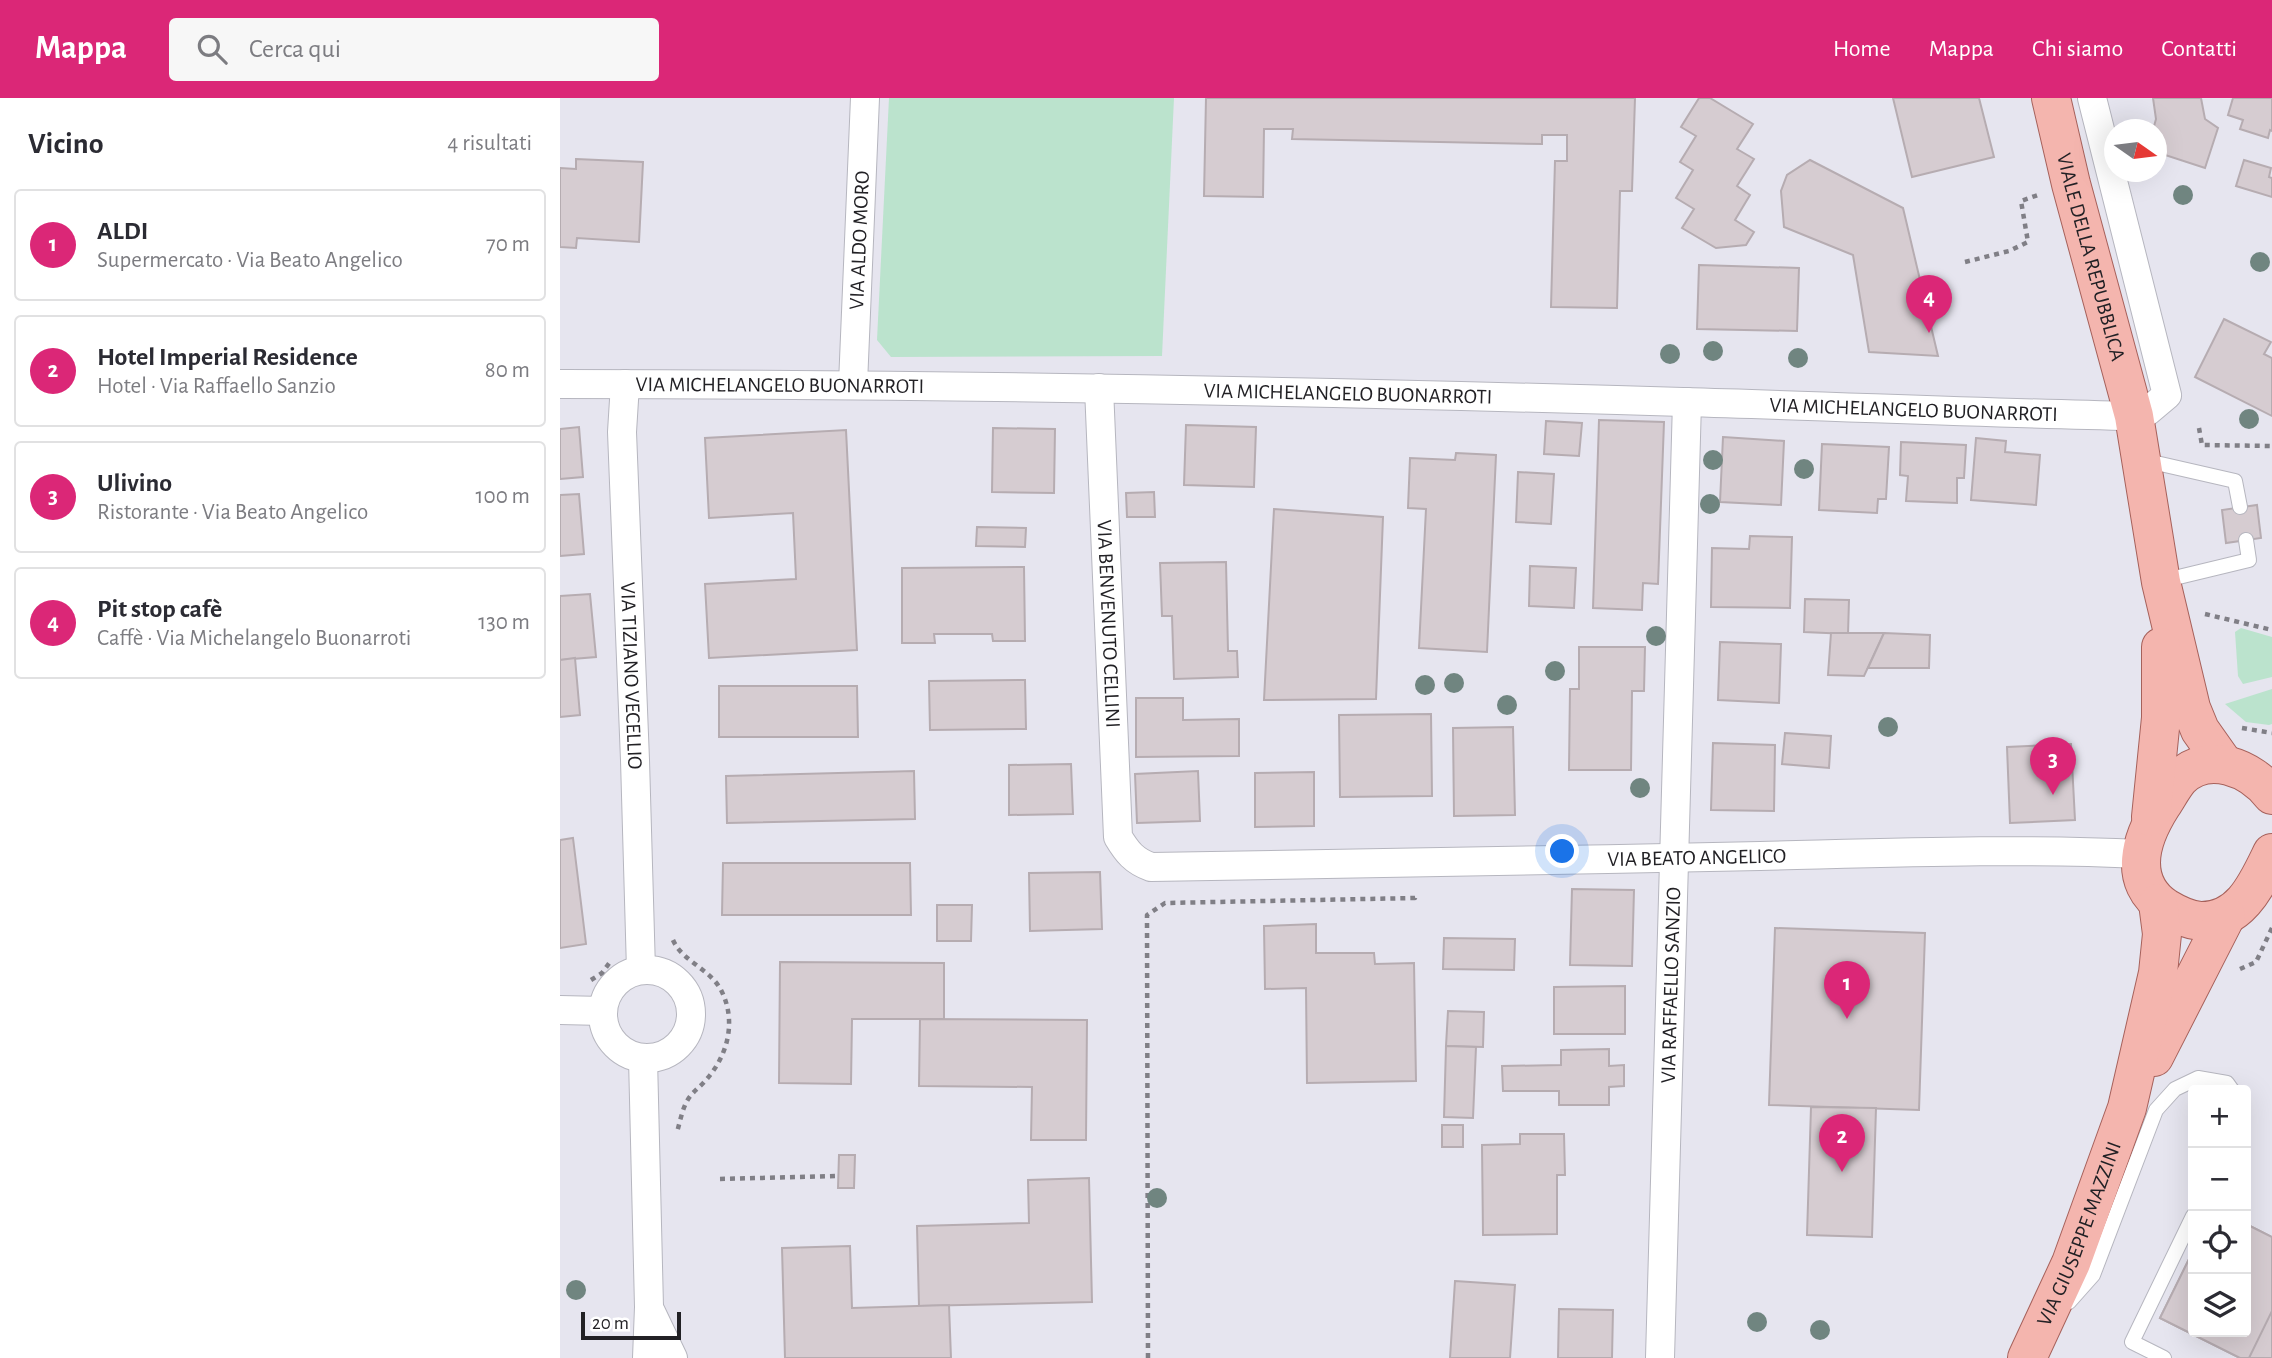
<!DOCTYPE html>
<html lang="it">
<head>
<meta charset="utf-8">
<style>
  :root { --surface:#fff; --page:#f7f7f7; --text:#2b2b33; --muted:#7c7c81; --line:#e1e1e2; --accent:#db2777 }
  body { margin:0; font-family:"Alegreya Sans",sans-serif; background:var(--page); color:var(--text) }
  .controls { position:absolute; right:21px; bottom:21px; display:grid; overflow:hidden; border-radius:7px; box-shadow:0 7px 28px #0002 }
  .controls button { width:63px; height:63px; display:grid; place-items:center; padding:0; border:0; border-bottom:2px solid var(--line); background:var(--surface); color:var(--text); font:35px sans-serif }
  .compass { position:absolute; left:1544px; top:21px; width:63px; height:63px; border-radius:50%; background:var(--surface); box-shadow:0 7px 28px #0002; rotate:104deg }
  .scale { position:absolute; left:21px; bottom:18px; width:100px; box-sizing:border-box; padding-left:7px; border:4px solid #222125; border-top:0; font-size:19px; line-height:24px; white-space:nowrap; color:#222125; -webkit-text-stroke:5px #fff; paint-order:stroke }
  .you { position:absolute; left:1003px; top:754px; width:24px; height:24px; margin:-18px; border:5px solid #fff; border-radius:50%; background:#1a73e8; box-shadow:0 0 0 10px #1a73e833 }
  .badge { display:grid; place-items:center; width:46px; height:46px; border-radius:50%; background:var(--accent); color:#fff; font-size:23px; font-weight:700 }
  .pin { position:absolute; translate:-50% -58px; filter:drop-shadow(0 2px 4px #0008) }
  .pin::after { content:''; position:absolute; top:37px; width:24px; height:21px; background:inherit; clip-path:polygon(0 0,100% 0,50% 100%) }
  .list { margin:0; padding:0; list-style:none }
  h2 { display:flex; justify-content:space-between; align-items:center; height:91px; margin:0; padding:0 28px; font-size:30px }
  h2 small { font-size:23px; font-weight:400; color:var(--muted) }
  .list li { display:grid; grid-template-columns:46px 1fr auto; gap:21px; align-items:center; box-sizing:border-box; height:112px; margin:0 14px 14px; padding:0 14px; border:2px solid var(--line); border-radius:7px }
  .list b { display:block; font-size:26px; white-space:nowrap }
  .list p { margin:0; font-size:23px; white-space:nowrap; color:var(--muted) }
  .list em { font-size:23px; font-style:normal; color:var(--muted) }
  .icon { flex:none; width:38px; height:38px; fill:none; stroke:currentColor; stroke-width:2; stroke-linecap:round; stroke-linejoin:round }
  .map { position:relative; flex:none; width:1712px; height:1260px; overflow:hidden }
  header { display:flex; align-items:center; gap:42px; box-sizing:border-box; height:98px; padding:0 35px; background:var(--accent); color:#fff }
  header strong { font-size:33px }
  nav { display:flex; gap:38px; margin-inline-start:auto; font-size:24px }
  .search { width:490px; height:63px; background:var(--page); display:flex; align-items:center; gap:18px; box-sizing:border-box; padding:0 24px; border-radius:7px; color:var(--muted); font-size:26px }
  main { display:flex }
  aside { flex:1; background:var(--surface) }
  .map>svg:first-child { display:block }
</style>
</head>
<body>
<header>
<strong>Mappa</strong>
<div class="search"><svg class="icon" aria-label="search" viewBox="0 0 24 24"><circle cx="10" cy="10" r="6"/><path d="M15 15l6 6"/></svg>Cerca qui</div>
<nav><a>Home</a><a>Mappa</a><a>Chi siamo</a><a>Contatti</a></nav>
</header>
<main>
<aside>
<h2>Vicino<small>4 risultati</small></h2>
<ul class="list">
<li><span class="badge">1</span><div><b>ALDI</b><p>Supermercato · Via Beato Angelico</p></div><em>70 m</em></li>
<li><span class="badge">2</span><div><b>Hotel Imperial Residence</b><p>Hotel · Via Raffaello Sanzio</p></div><em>80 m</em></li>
<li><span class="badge">3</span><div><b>Ulivino</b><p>Ristorante · Via Beato Angelico</p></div><em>100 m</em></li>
<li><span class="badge">4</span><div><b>Pit stop cafè</b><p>Caffè · Via Michelangelo Buonarroti</p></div><em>130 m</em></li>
</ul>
</aside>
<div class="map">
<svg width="1712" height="1260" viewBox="0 0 1712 1260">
  <rect width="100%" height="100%" fill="#e6e5ef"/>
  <!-- green -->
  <g fill="#bbe3cd">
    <polygon points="329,0 614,0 602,258 331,259 317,242"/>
    <polygon points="1681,530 1712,539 1712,579 1683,586 1678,578 1675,534"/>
    <polygon points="1712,591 1712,626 1709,627 1686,624 1665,606"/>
  </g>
  <!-- building -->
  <g fill="#d6ccd1" stroke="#b6acb1" stroke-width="2">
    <polygon points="646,0 1075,0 1072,93 1060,93 1057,210 991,209 995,63 1007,63 1007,37 982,37 982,46 732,41 733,31 704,31 703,99 644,98"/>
    <polygon points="1139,0 1150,0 1193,26 1177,51 1194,61 1177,88 1190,97 1175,122 1194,134 1186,147 1156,150 1122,130 1134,111 1116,100 1133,72 1120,64 1136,38 1121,29"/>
    <polygon points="1333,0 1419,0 1434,59 1352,79"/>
    <polygon points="1593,0 1641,0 1645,21 1658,30 1645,70 1596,54 1596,32 1593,32 1596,21"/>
    <polygon points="1673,0 1712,0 1712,33 1710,32 1708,40 1680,31 1683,22 1668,17"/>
    <polygon points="16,61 83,64 79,144 17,140 16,150 0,149 0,70 16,71"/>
    <polygon points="1250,62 1343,110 1378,258 1309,254 1293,157 1224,129 1221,93 1227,77"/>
    <polygon points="1684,62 1711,70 1709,79 1712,80 1712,99 1676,88"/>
    <polygon points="1139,167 1239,170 1237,233 1137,231"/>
    <polygon points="1664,221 1711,244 1704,256 1712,260 1712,318 1635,279"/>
    <polygon points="1039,322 1104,324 1098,486 1083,485 1082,512 1033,510"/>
    <polygon points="986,323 1022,325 1019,358 984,356"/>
    <polygon points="626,327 696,329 694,389 624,387"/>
    <polygon points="19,329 23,379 0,381 0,331"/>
    <polygon points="433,330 495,331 494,395 432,394"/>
    <polygon points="286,332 297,552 149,560 145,486 236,481 233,415 149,420 145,340"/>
    <polygon points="1163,339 1224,343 1221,407 1160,404"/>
    <polygon points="1416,340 1446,343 1445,354 1480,357 1476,407 1411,402"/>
    <polygon points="1341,344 1406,347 1404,380 1397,380 1397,405 1346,403 1348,378 1340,377"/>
    <polygon points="1262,346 1329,349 1326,401 1318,401 1317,415 1259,412"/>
    <polygon points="896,355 936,357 927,554 859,550 866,411 848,410 850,360 895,362"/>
    <polygon points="958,374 994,376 991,426 956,424"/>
    <polygon points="594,394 595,419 567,419 566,395"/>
    <polygon points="19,396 24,456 0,458 0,397"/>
    <polygon points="1697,407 1701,440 1666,445 1662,412"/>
    <polygon points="714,411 823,419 816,601 704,602"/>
    <polygon points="417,429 466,430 465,449 416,448"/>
    <polygon points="1190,438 1232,439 1230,510 1151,509 1152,450 1189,451"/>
    <polygon points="666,464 668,553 677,553 678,579 614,581 612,518 602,518 600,465"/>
    <polygon points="970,468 1016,470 1014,510 969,508"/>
    <polygon points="464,469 465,543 433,543 432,536 374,536 375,545 342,545 342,470"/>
    <polygon points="30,496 36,559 0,562 0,498"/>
    <polygon points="1245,501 1289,502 1288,536 1244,534"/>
    <polygon points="1271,535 1324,535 1304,578 1268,577"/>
    <polygon points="1324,535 1370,537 1369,570 1308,570"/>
    <polygon points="1160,544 1221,546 1219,605 1158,602"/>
    <polygon points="1019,549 1085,549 1084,593 1072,593 1071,672 1009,672 1010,591 1019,591"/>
    <polygon points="15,560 20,617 0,619 0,562"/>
    <polygon points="465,582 466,631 370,632 369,583"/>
    <polygon points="159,588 297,588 298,639 159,639"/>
    <polygon points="576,600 623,600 623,622 679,621 679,658 576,659"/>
    <polygon points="871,616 872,698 780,699 779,617"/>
    <polygon points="953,629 955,717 894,718 893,630"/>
    <polygon points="1225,635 1271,638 1269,670 1222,666"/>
    <polygon points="1153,645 1215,647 1214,713 1151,712"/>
    <polygon points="1511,646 1515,722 1450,725 1447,649"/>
    <polygon points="511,666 513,716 449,717 449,667"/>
    <polygon points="354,673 355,721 167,725 166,678"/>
    <polygon points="638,673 640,723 577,725 575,676"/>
    <polygon points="754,674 754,728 695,729 695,675"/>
    <polygon points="13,740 26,846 0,850 0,742"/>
    <polygon points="163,765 350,765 351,817 162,817"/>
    <polygon points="540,774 542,831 470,833 469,775"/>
    <polygon points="1012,791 1074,792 1072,868 1010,867"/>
    <polygon points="377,807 412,807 411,843 377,843"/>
    <polygon points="756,826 756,855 814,855 815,866 854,865 856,983 747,985 746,890 705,891 704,828"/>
    <polygon points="1215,830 1365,835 1359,1012 1209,1007"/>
    <polygon points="884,840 955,841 954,872 883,871"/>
    <polygon points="220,864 384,865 384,921 292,921 291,986 219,985"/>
    <polygon points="1065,888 1065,936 994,936 994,889"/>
    <polygon points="888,913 924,914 923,949 886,948"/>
    <polygon points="360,921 527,922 526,1042 471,1042 472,989 359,988"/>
    <polygon points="886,948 916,949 913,1020 884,1019"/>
    <polygon points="1049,951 1049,968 1064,967 1064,988 1049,989 1049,1007 999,1007 999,993 943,993 942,968 1001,967 1001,952"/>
    <polygon points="1251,1009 1316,1010 1312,1139 1247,1137"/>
    <rect x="882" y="1027" width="21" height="22"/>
    <polygon points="960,1036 1004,1036 1005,1077 997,1077 997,1136 923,1137 922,1047 960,1046"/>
    <polygon points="279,1057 295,1057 294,1090 278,1090"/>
    <polygon points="529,1080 532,1204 359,1208 357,1128 469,1125 468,1082"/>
    <polygon points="1686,1126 1712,1139 1712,1260 1680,1260 1600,1220 1633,1153 1633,1234 1686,1234"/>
    <polygon points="1686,1126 1712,1139 1712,1213 1689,1260 1680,1260 1600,1220 1633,1153 1633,1234 1686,1234"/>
    <polygon points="290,1148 292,1210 389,1207 391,1260 225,1260 222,1150"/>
    <polygon points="895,1183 955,1187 950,1260 890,1260"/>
    <polygon points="999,1211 1053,1212 1052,1260 998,1260"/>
  </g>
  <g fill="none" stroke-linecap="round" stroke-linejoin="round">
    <defs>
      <g id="service">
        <polyline points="1583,362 1675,383 1680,409"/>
        <polyline points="1602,483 1689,462 1686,442"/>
        <polyline points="1509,1204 1533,1177 1596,1012 1615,991 1638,980 1667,985 1672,992"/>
        <polyline points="1604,1260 1572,1244 1633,1118"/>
      </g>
      <g id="minor">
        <path id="s1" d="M0,286c374,0 749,7 1123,18 150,4 300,11 451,14l14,-5 19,-16 -75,-297"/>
        <path id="s2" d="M65,286l-3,48 13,328 6,210"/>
        <path id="s3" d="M293,286l12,-286"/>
        <path id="s4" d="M539,290l19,449c9,15 16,24 33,30 203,-2 406,-7 609,-11 127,-3 254,-8 381,-2"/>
        <circle cx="87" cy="916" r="44"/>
        <polyline points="0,912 43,913"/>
        <polyline points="83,960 89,1209 87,1260"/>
        <polyline points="91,1214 113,1260"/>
        <path id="s5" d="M1100,1260l27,-956"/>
      </g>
      <g id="primary">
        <path id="s6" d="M1491,0l20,86 63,232 27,166 30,126 9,22 24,34"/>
        <path d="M1712,697c-21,-27 -64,-45 -92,-17 -7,8 -12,18 -18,27 -21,33 -36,77 4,103 10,6 22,12 34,13 41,1 57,-37 72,-68"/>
        <polyline points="1591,719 1601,620 1601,549"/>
        <polyline points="1594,959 1666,818"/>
        <path id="s7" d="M1467,1260l44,-95 56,-155 31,-135 4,-39 -4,-31"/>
      </g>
    </defs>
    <!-- service casing -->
    <use href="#service" stroke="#b6b6bf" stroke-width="16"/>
    <!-- minor casing -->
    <use href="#minor" stroke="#b6b6bf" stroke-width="30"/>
    <!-- primary casing -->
    <use href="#primary" stroke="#a6615b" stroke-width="40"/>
    <!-- path -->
    <g stroke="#807f86" stroke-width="4.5" stroke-dasharray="5 5" stroke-linecap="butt">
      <polyline points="1405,164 1449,153 1468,144 1461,103 1478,97"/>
      <polyline points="1639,330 1642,347 1712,348"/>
      <polyline points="1645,516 1712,532"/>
      <polyline points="1682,630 1712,635"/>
      <path d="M113,842c9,21 37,29 48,50 16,31 7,66 -16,91 -6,7 -13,11 -18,20 -5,9 -7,21 -10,31"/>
      <polyline points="1680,871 1696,864 1712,830"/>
      <polyline points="31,882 42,875 50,864"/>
      <polyline points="160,1081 278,1078"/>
      <polyline points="588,1260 587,817 605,805 855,800 856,795"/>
    </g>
    <!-- service -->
    <use href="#service" stroke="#fff" stroke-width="14"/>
    <!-- minor -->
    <use href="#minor" stroke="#fff" stroke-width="28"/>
    <!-- primary -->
    <use href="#primary" stroke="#f4b5ae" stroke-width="38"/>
  </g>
  <!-- trees -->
  <g fill="#708580">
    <circle cx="1623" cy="97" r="10"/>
    <circle cx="1700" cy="164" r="10"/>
    <circle cx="1153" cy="253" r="10"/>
    <circle cx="1110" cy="256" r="10"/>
    <circle cx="1238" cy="260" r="10"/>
    <circle cx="1689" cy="321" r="10"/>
    <circle cx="1153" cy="362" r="10"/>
    <circle cx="1244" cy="371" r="10"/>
    <circle cx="1150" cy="406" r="10"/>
    <circle cx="1096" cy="538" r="10"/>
    <circle cx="995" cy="573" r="10"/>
    <circle cx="894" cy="585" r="10"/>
    <circle cx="865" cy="587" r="10"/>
    <circle cx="947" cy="607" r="10"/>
    <circle cx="1328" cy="629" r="10"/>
    <circle cx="1080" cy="690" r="10"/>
    <circle cx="597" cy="1100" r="10"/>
    <circle cx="16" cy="1192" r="10"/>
    <circle cx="1197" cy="1224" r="10"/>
    <circle cx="1260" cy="1232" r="10"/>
  </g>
  <g text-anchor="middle" stroke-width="5" stroke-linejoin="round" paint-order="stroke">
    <!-- street labels -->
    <g font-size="21" fill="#222125" stroke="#fff">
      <text dy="7" stroke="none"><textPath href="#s3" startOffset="144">VIA ALDO MORO</textPath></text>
      <text dy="7" stroke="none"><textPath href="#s6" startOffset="164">VIALE DELLA REPUBBLICA</textPath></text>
      <text dy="7" stroke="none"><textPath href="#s1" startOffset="220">VIA MICHELANGELO BUONARROTI</textPath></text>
      <text dy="7" stroke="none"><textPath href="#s1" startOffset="788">VIA MICHELANGELO BUONARROTI</textPath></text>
      <text dy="7" stroke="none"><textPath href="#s1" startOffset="1354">VIA MICHELANGELO BUONARROTI</textPath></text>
      <text dy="7" stroke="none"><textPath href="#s4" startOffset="236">VIA BENVENUTO CELLINI</textPath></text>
      <text dy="7" stroke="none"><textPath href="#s2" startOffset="292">VIA TIZIANO VECELLIO</textPath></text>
      <text dy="7" stroke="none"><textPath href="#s4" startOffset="1041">VIA BEATO ANGELICO</textPath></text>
      <text dy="7" stroke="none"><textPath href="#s5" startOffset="373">VIA RAFFAELLO SANZIO</textPath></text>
      <text dy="7" stroke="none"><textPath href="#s7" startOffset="135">VIA GIUSEPPE MAZZINI</textPath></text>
    </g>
  </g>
</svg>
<div class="controls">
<button>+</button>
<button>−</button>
<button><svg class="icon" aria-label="locate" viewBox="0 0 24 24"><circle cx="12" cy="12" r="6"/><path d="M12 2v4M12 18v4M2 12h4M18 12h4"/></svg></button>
<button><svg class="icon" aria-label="layers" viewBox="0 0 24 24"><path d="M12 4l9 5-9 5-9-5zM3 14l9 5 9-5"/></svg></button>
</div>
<svg class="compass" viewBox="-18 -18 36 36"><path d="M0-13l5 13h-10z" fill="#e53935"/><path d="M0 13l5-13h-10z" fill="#7c7c81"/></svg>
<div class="scale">20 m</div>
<div class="you"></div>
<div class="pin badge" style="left:1287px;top:921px">1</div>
<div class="pin badge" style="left:1282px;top:1074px">2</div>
<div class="pin badge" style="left:1493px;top:697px">3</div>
<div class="pin badge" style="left:1369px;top:235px">4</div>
</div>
</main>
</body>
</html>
